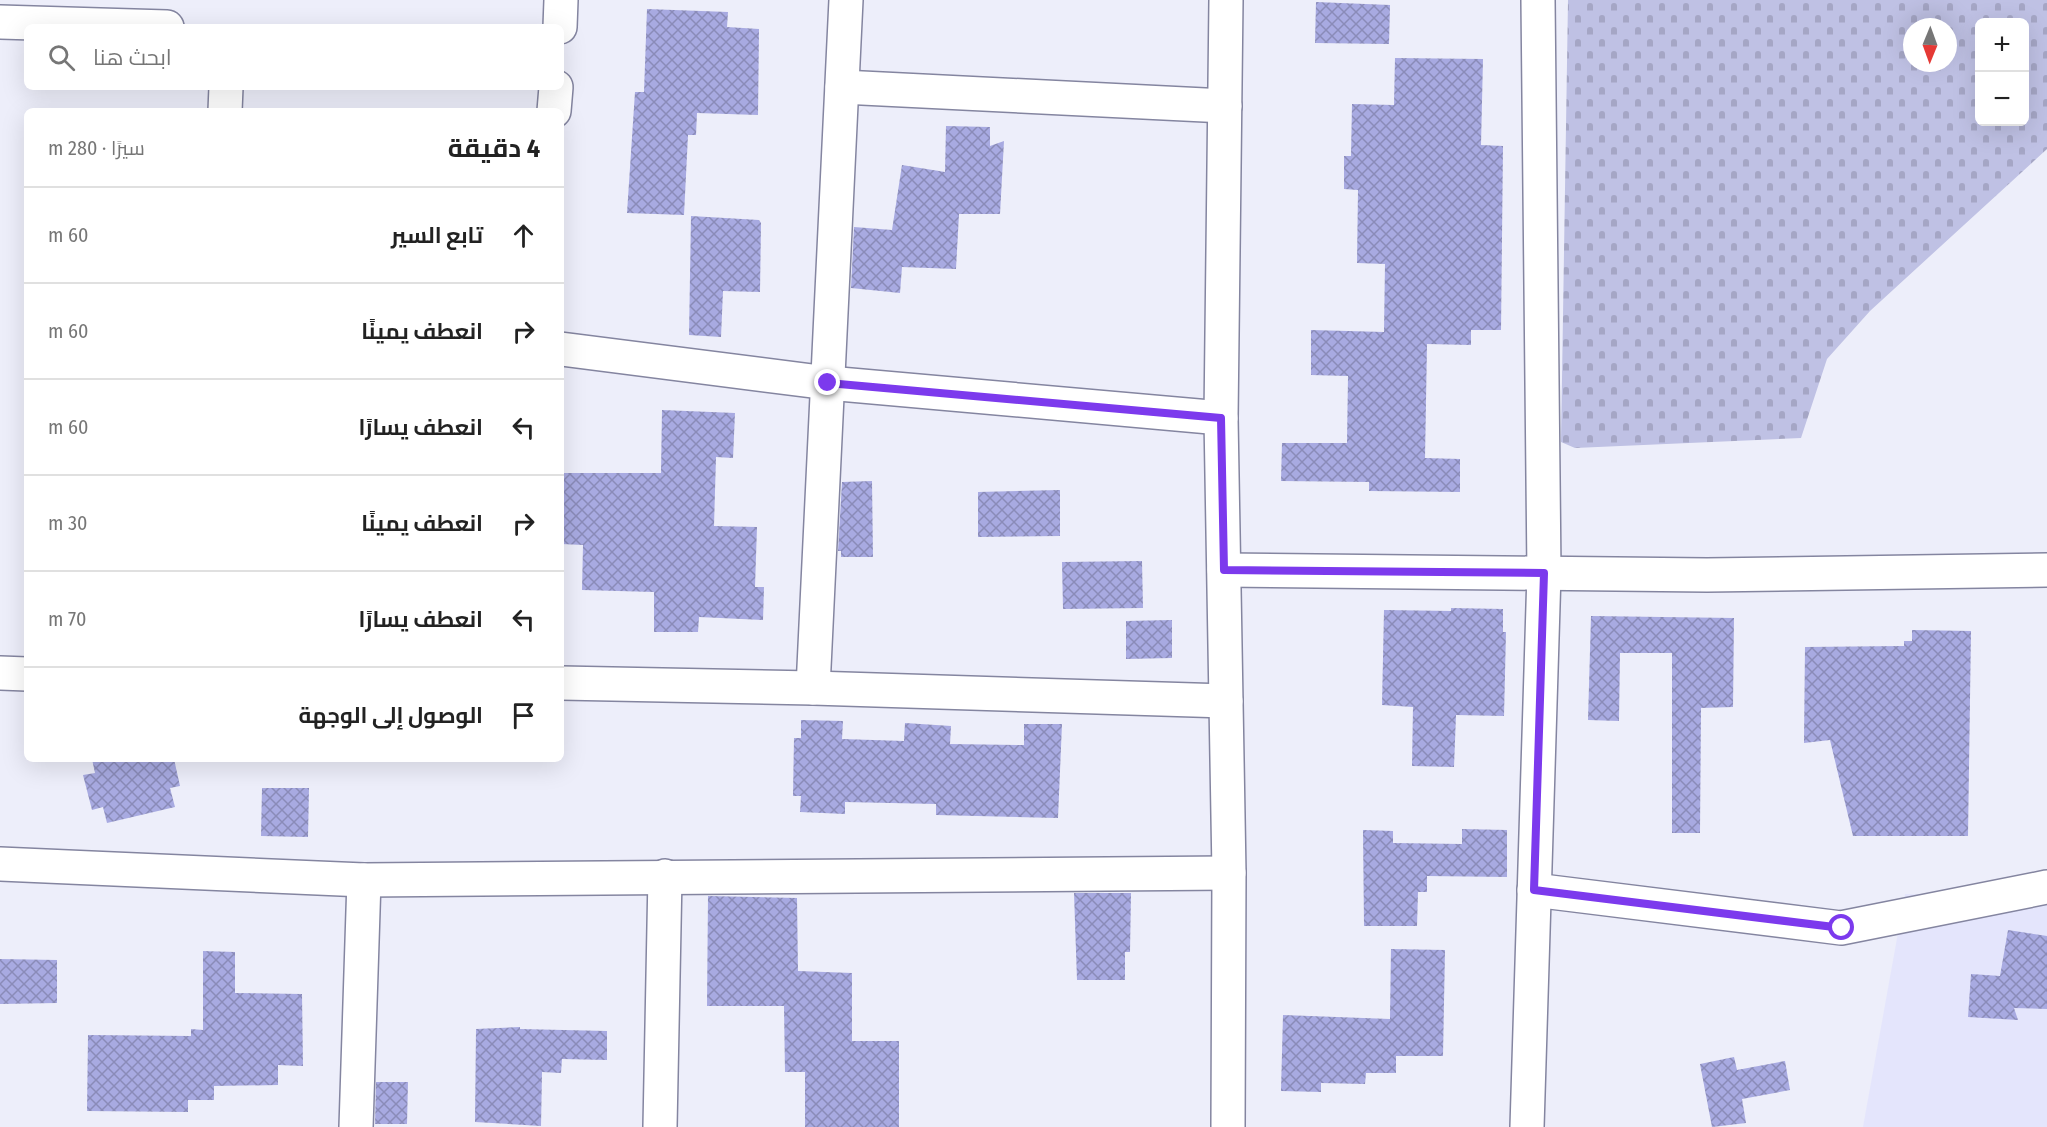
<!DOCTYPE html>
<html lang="ar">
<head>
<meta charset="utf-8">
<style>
  :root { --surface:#fff; --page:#f2f2f2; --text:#222; --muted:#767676; --line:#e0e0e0 }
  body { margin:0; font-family:"Fira Sans Condensed",Cairo,sans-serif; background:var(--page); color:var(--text); direction:rtl }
  .controls { position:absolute; right:18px; top:18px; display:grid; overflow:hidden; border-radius:9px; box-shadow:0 6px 24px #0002 }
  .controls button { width:54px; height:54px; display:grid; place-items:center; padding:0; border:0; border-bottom:2px solid var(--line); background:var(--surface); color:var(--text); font:30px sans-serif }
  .compass { position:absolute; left:1903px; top:18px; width:54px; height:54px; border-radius:50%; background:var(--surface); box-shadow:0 6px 24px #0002; rotate:181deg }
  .stop { position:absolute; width:18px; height:18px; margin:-14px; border:4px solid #7c3aed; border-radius:50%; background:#fff }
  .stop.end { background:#7c3aed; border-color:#fff; box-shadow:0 2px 6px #0008 }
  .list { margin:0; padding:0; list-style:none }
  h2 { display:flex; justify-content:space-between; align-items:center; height:78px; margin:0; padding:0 24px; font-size:26px }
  h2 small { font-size:20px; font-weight:400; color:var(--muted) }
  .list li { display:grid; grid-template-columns:39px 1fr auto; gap:18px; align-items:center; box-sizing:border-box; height:96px; padding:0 24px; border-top:2px solid var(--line) }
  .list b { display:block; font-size:22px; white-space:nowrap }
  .list em { font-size:20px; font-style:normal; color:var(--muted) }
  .icon { flex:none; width:33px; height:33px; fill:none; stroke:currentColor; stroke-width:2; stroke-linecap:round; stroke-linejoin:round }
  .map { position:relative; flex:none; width:2047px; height:1127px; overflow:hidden; direction:ltr }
  .search { position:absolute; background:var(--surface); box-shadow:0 6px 24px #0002; left:24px; top:24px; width:540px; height:66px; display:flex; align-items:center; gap:15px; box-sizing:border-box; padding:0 21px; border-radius:9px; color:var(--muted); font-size:22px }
  .panel { position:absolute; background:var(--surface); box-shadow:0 6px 24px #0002; left:24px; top:108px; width:540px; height:654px; border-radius:9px; direction:rtl }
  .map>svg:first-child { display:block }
</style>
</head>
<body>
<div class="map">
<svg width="2047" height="1127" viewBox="0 0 2047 1127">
  <defs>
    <pattern id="cemetery-stones" width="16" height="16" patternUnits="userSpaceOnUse" patternTransform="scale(1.5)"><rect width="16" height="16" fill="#bfc1e4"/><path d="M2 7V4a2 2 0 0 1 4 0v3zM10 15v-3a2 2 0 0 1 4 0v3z" fill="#a5a6c5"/></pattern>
    <pattern id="building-cross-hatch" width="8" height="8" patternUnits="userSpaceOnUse" patternTransform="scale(1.5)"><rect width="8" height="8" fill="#a8aae1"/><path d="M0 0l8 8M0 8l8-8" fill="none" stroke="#8a8bb8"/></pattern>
  </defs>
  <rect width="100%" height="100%" fill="#edeefa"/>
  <!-- built -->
  <polygon fill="#e4e5fc" points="1905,894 2047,897 2047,1127 1863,1127"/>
  <!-- cemetery -->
  <path fill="url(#cemetery-stones)" fill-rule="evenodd" d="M1568,0h479v149l-177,162 -43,48 -26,79 -226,10 -14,-6zM1980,22h44v100h-44zM1912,27h36v36h-36z"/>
  <!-- building -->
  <g fill="url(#building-cross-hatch)">
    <polygon points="1316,2 1390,5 1389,44 1315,43"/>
    <polygon points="647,9 728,12 727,27 759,29 758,115 697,113 696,135 688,135 684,215 627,213 635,92 644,92"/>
    <polygon points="1395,58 1483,59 1481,145 1503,146 1501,330 1471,330 1471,345 1427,344 1425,458 1460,459 1460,492 1369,491 1369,482 1281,481 1282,443 1347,443 1348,376 1311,375 1311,330 1384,332 1385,264 1357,263 1358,190 1344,189 1344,156 1351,156 1352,104 1394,105"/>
    <polygon points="946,126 990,127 990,146 1004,141 1000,214 959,214 956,269 902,267 900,293 851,288 854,227 892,230 902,165 945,172"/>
    <polygon points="691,216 759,220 761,223 760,292 723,291 721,337 689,335"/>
    <polygon points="662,410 735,413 733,458 716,457 714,526 757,527 755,587 764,587 763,620 699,617 698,632 654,632 654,592 582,590 583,545 561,544 561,473 661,473"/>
    <polygon points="872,481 873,557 841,557 841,551 838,551 842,482"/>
    <polygon points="1060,490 1060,536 978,537 978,492"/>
    <polygon points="1142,561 1143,608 1063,609 1062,562"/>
    <polygon points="1451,608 1503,609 1503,632 1506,632 1504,716 1456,715 1454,767 1412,766 1413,707 1382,705 1384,610 1451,611"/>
    <polygon points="1591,616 1734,618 1733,707 1701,708 1700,833 1672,833 1672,653 1620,653 1619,721 1588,720"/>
    <polygon points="1172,620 1172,658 1126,659 1126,621"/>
    <polygon points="1912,630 1971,631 1968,836 1853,836 1830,740 1804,743 1805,647 1904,646 1904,641 1912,641"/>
    <polygon points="801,720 843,721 842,739 904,741 905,723 951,726 950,744 1024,745 1024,724 1062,724 1058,818 936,815 936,804 845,802 845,814 800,812 801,796 793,796 794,738 801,738"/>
    <polygon points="92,759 174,759 180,786 170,788 175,807 107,823 103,807 92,810 83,775 95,773"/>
    <polygon points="262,788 309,788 308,837 261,836"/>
    <polygon points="1462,829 1507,830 1507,877 1427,876 1427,892 1418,892 1417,926 1364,926 1363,830 1393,831 1393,843 1462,844"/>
    <polygon points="1074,893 1131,893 1130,952 1125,952 1125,980 1077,980"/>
    <polygon points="708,896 797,898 798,971 852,973 852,1041 899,1041 899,1127 805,1127 805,1072 785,1072 784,1006 707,1006"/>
    <polygon points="2008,930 2047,936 2047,1009 2014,1008 2018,1020 1968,1017 1971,974 2000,976"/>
    <polygon points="1391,949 1445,950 1443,1056 1396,1056 1396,1073 1366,1073 1365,1084 1321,1083 1321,1092 1281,1091 1283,1015 1390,1019"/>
    <polygon points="203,951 235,952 235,993 302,994 303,1066 278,1065 278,1085 214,1086 214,1100 188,1100 188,1112 87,1111 88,1035 191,1036 191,1029 203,1030"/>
    <polygon points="0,959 57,960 57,1003 0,1004"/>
    <polygon points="520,1027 520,1029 607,1031 607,1060 562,1059 561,1073 542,1072 541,1126 475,1122 476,1029"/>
    <polygon points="1734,1057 1737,1070 1785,1061 1790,1090 1742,1099 1746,1123 1712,1127 1700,1064"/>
    <polygon points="376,1082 408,1082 407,1124 375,1124"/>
  </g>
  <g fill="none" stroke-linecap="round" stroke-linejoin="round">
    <defs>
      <g id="minor">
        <polyline points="1226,0 1221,418 1229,873 1228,1127"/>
        <polyline points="0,22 167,27"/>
        <polyline points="560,27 561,0"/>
        <polyline points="842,87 1225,106"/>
        <polyline points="225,111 226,87"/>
        <polyline points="554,111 556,87"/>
        <polyline points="561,349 828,383 1221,418"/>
        <polyline points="1224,570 1707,575 2047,570"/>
        <polyline points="0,673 27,674"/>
        <polyline points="561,683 813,688 1226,701"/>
        <polyline points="813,688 846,0"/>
        <polyline points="0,864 364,880 1229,873"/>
        <polyline points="1534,890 1841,928 2047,887"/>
        <polyline points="356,1127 364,880"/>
        <polyline points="660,1127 665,876"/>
        <polyline points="1527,1127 1544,573 1538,0"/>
      </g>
    </defs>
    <!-- minor casing -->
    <use href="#minor" stroke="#8485a0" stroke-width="36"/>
    <!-- minor -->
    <use href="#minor" stroke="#fff" stroke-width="33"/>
  </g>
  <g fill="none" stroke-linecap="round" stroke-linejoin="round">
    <!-- route -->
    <polyline stroke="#7c3aed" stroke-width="8" points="828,383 1221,418 1224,570 1544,573 1534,890 1842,928"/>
  </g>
</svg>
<div class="controls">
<button>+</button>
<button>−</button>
</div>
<svg class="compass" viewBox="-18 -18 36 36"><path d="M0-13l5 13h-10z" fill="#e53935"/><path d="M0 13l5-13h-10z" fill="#767676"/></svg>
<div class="stop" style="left:1842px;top:928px"></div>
<div class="stop end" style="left:828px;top:383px"></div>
<div class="search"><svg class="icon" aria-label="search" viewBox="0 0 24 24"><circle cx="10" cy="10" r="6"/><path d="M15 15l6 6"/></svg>ابحث هنا</div>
<section class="panel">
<h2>4 دقيقة<small>سيرًا · 280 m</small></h2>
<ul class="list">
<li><svg class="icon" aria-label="ahead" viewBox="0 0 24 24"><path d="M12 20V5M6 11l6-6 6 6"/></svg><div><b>تابع السير</b></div><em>60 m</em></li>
<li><svg class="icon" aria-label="right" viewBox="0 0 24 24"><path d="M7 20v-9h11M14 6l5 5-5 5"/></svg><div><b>انعطف يمينًا</b></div><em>60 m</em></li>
<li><svg class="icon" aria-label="left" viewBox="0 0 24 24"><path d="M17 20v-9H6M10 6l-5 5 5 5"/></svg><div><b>انعطف يسارًا</b></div><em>60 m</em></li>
<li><svg class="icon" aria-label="right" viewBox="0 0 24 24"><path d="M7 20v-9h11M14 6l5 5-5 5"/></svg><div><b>انعطف يمينًا</b></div><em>30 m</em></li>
<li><svg class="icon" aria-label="left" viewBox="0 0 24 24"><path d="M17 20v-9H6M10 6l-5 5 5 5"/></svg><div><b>انعطف يسارًا</b></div><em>70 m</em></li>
<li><svg class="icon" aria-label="arrive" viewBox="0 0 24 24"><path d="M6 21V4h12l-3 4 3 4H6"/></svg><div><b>الوصول إلى الوجهة</b></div></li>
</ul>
</section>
</div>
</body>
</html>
